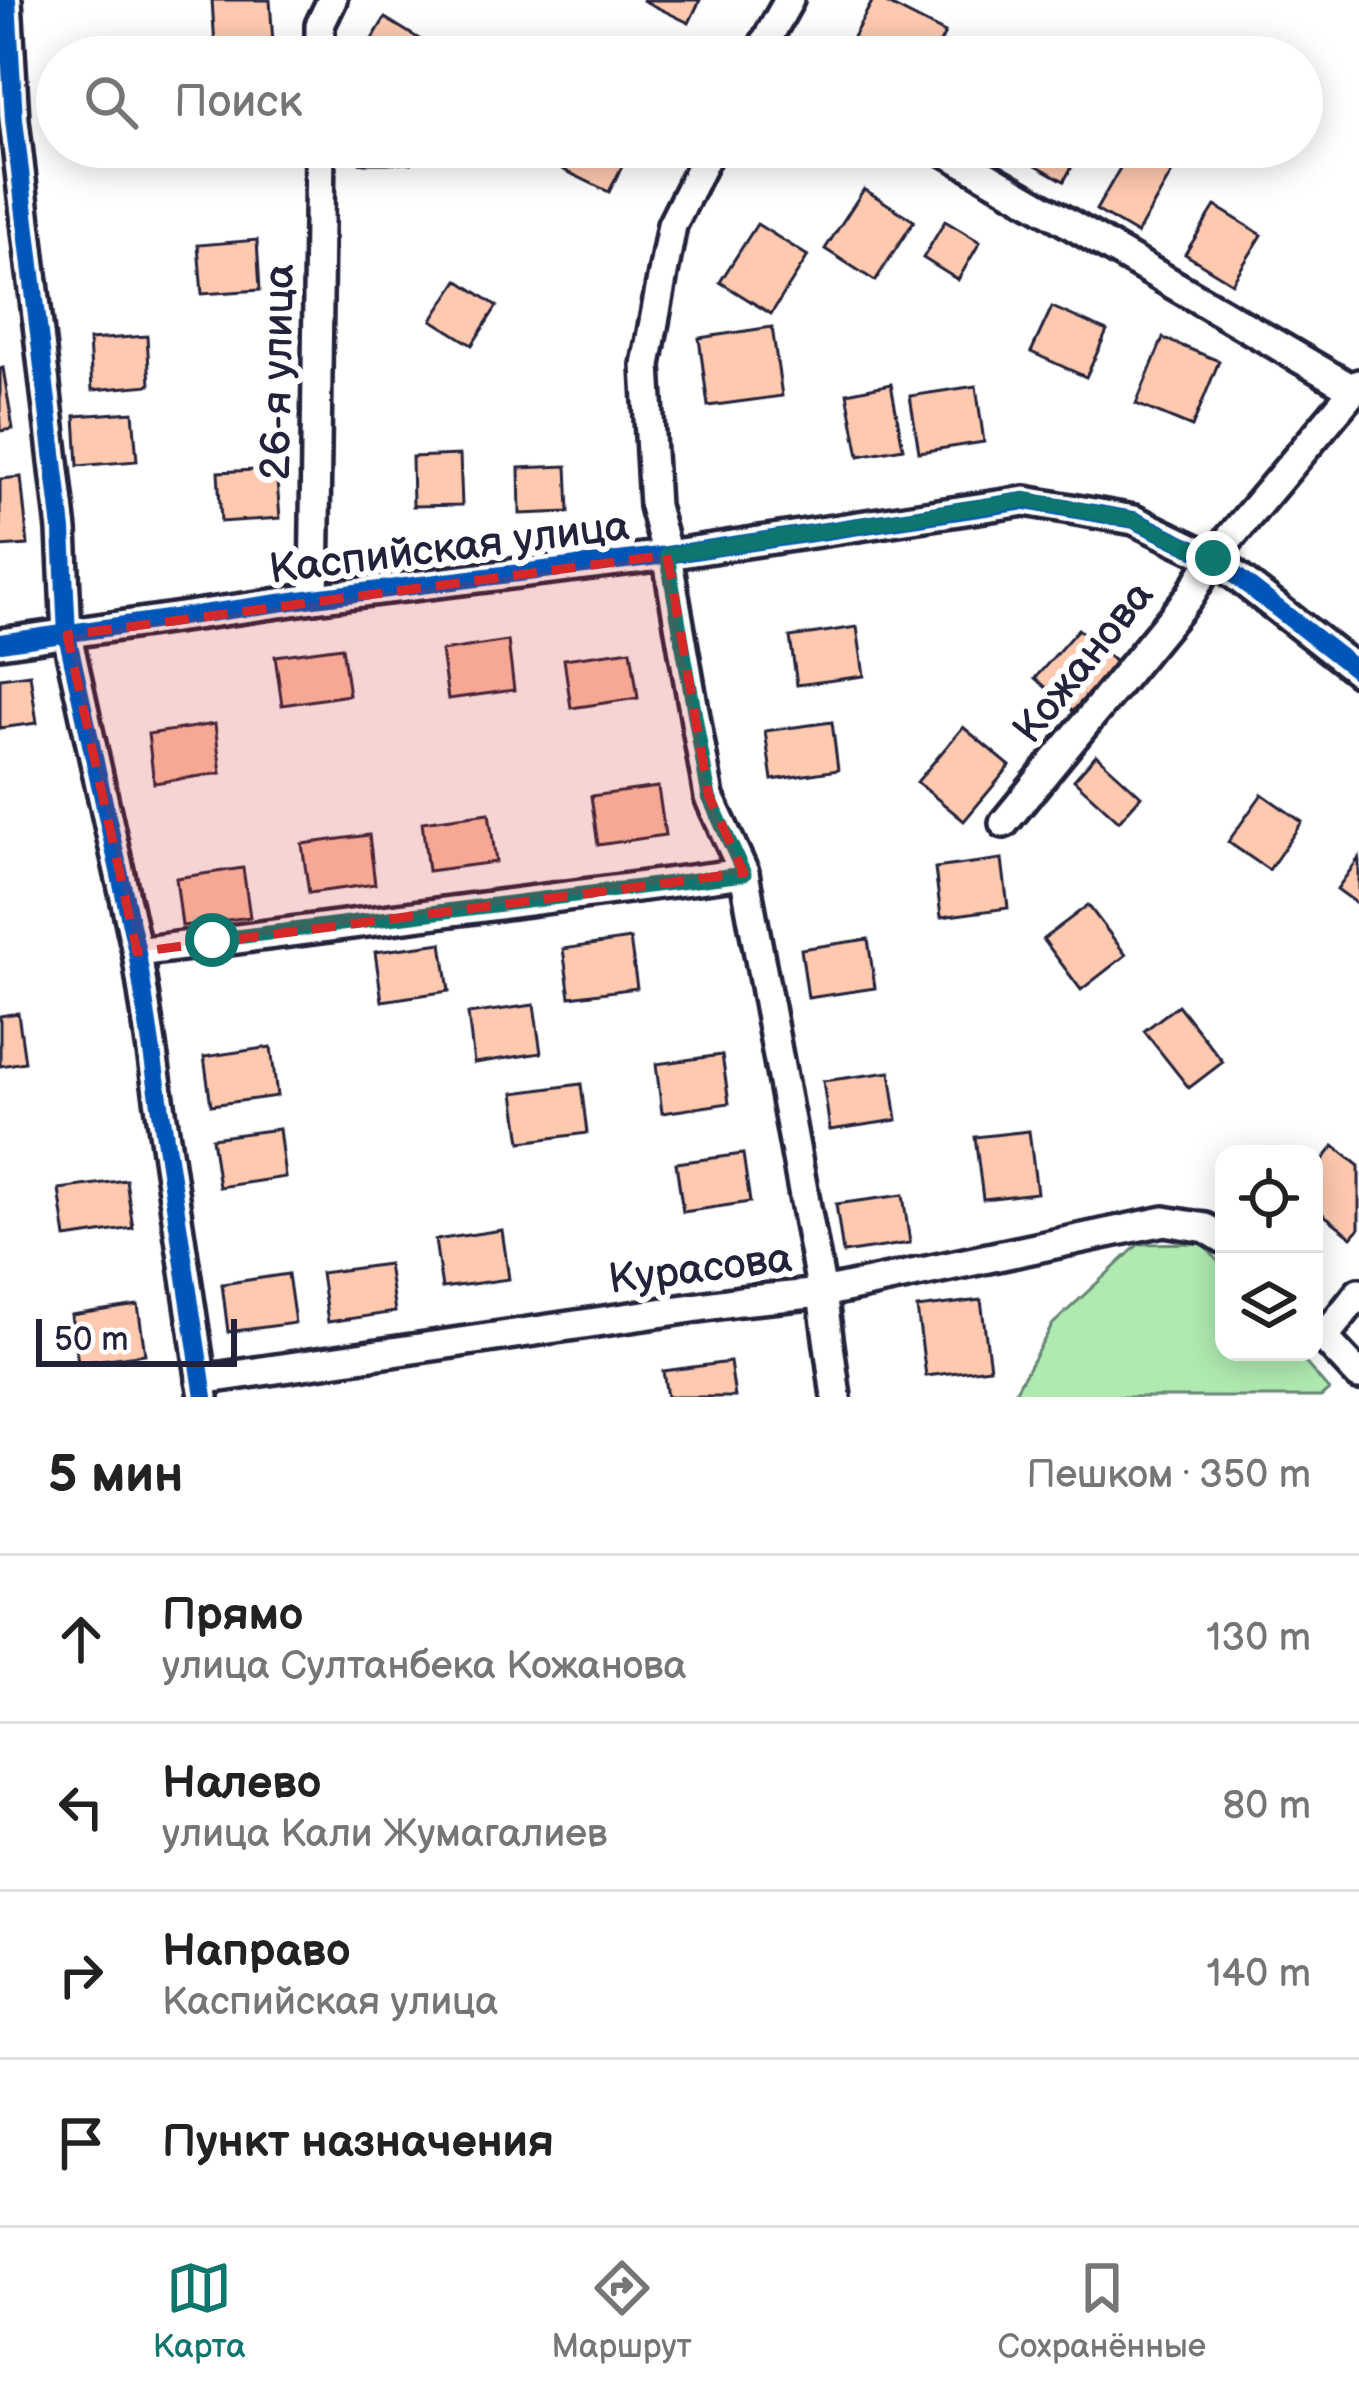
<!DOCTYPE html>
<html lang="ru">
<head>
<meta charset="utf-8">
<style>
  :root { --surface:#fff; --page:#f6f6f6; --text:#222; --muted:#767676; --line:#e0e0e0; --accent:#0f766e }
  body { margin:0; font-family:"Balsamiq Sans",sans-serif; background:var(--page); color:var(--text) }
  .controls { position:absolute; right:36px; bottom:36px; display:grid; overflow:hidden; border-radius:24px; box-shadow:0 6px 30px #0003 }
  .controls button { width:108px; height:108px; display:grid; place-items:center; padding:0; border:0; border-bottom:3px solid var(--line); background:var(--surface); color:var(--text); font:60px sans-serif }
  .scale { position:absolute; left:36px; bottom:30px; width:201px; box-sizing:border-box; padding-left:12px; border:6px solid #22223b; border-top:0; font-size:33px; line-height:42px; white-space:nowrap; color:#22223b; -webkit-text-stroke:9px #fff; paint-order:stroke }
  .stop { position:absolute; width:36px; height:36px; margin:-27px; border:9px solid #0f766e; border-radius:50%; background:#fff }
  .stop.end { background:#0f766e; border-color:#fff; box-shadow:0 3px 12px #0008 }
  .list { margin:0; padding:0; list-style:none }
  h2 { display:flex; justify-content:space-between; align-items:center; height:156px; margin:0; padding:0 48px; font-size:51px }
  h2 small { font-size:39px; font-weight:400; color:var(--muted) }
  .list li { display:grid; grid-template-columns:78px 1fr auto; gap:36px; align-items:center; box-sizing:border-box; height:168px; padding:0 48px; border-top:3px solid var(--line) }
  .list b { display:block; font-size:45px; white-space:nowrap }
  .list p { margin:0; font-size:39px; white-space:nowrap; color:var(--muted) }
  .list em { font-size:39px; font-style:normal; color:var(--muted) }
  .icon { flex:none; width:66px; height:66px; fill:none; stroke:currentColor; stroke-width:2; stroke-linecap:round; stroke-linejoin:round }
  .map { position:relative; flex:none; width:1359px; height:1397px; overflow:hidden }
  .search { position:absolute; background:var(--surface); box-shadow:0 6px 30px #0003; left:36px; right:36px; top:36px; height:132px; display:flex; align-items:center; gap:30px; box-sizing:border-box; padding:0 42px; border-radius:66px; color:var(--muted); font-size:45px }
  .sheet { height:828px; background:var(--surface) }
  nav { display:flex; justify-content:space-around; align-items:center; box-sizing:border-box; height:168px; border-top:3px solid var(--line); background:var(--surface); font-size:33px; color:var(--muted) }
  nav a { display:grid; justify-items:center; gap:6px }
  nav .on { color:var(--accent) }
  .map>svg:first-child { display:block }
</style>
</head>
<body>
<div class="map">
<svg width="1359" height="1397" viewBox="0 0 1359 1397">
  <rect width="100%" height="100%" fill="#fff"/>
  <filter id="ink" filterUnits="userSpaceOnUse"><feTurbulence type="fractalNoise" baseFrequency=".00833" numOctaves="2"/><feDisplacementMap in="SourceGraphic" scale="24" xChannelSelector="R" yChannelSelector="G"/><feConvolveMatrix kernelMatrix="1 2 1 2 8 2 1 2 1" color-interpolation-filters="sRGB"/></filter>
  <g filter="url(#ink)">
    <!-- green -->
    <polygon fill="#afebb0" stroke="#688676" stroke-width="3" points="1203,1243 1224,1268 1224,1352 1296,1352 1329,1390 1321,1397 1012,1397 1053,1324 1139,1244"/>
    <!-- building -->
    <g fill="#fec9af" stroke="#22223b" stroke-width="3">
      <polygon points="212,0 270,0 273,43 215,47"/>
      <polygon points="642,0 700,0 689,23"/>
      <polygon points="873,0 880,0 945,33 933,57 860,57 846,50"/>
      <polygon points="385,18 447,56 446,57 361,57"/>
      <polygon points="608,36 648,57 597,57"/>
      <polygon points="130,45 131,57 72,57 71,49"/>
      <polygon points="93,147 152,147 153,162 94,166"/>
      <rect x="360" y="147" width="51" height="16"/>
      <polygon points="563,147 632,147 609,192 554,165"/>
      <polygon points="1025,147 1071,147 1080,152 1064,181 1020,156"/>
      <polygon points="1132,147 1155,147 1179,160 1137,234 1096,210"/>
      <polygon points="864,189 914,221 875,281 825,249"/>
      <polygon points="1215,206 1262,235 1232,283 1185,254"/>
      <polygon points="945,221 980,242 958,280 923,258"/>
      <polygon points="757,224 808,256 771,314 720,282"/>
      <polygon points="257,240 260,290 202,294 198,245"/>
      <polygon points="458,280 497,306 472,345 432,320"/>
      <polygon points="1052,307 1107,331 1086,377 1031,352"/>
      <polygon points="772,327 782,396 708,406 699,338"/>
      <polygon points="147,336 150,385 92,390 89,340"/>
      <polygon points="1163,338 1219,361 1192,427 1136,404"/>
      <polygon points="3,368 13,429 0,431 0,369"/>
      <polygon points="891,384 903,448 859,456 847,393"/>
      <polygon points="976,386 984,442 919,452 910,396"/>
      <polygon points="133,412 137,461 78,466 75,416"/>
      <polygon points="460,455 462,505 413,506 412,457"/>
      <polygon points="567,466 569,512 520,514 519,468"/>
      <polygon points="276,469 280,518 221,522 218,472"/>
      <polygon points="21,477 28,545 0,547 0,479"/>
      <polygon points="857,627 864,676 797,685 790,637"/>
      <polygon points="1078,629 1116,662 1073,711 1035,678"/>
      <polygon points="508,641 514,690 448,699 441,651"/>
      <polygon points="342,647 349,695 282,705 275,656"/>
      <polygon points="631,650 638,698 571,708 564,659"/>
      <polygon points="30,674 37,723 0,728 0,678"/>
      <polygon points="832,722 838,770 772,780 765,731"/>
      <polygon points="215,724 221,773 154,783 148,734"/>
      <polygon points="963,727 1010,766 964,821 917,782"/>
      <polygon points="1096,755 1141,796 1119,821 1074,780"/>
      <polygon points="658,787 665,835 598,845 591,796"/>
      <polygon points="1262,794 1302,822 1269,870 1228,842"/>
      <polygon points="489,813 496,862 428,871 422,822"/>
      <polygon points="369,835 375,884 309,893 302,844"/>
      <polygon points="1359,858 1359,905 1337,889"/>
      <polygon points="1002,859 1008,908 941,917 935,868"/>
      <polygon points="243,868 250,917 182,926 176,878"/>
      <polygon points="1088,905 1126,955 1081,990 1043,939"/>
      <polygon points="630,939 637,988 570,997 563,949"/>
      <polygon points="868,939 875,988 808,998 801,949"/>
      <polygon points="442,943 449,991 382,1001 375,952"/>
      <polygon points="534,1005 541,1053 474,1063 468,1014"/>
      <polygon points="1178,1005 1223,1062 1189,1088 1144,1031"/>
      <polygon points="18,1013 25,1062 0,1066 0,1016"/>
      <polygon points="271,1047 277,1096 211,1105 204,1057"/>
      <polygon points="722,1055 729,1103 662,1113 656,1064"/>
      <polygon points="890,1072 897,1120 830,1130 823,1081"/>
      <polygon points="581,1084 587,1133 521,1142 514,1093"/>
      <polygon points="279,1129 285,1177 219,1187 212,1138"/>
      <polygon points="1029,1131 1037,1193 983,1199 975,1137"/>
      <polygon points="1334,1146 1359,1166 1359,1229 1352,1237 1314,1207 1314,1171"/>
      <polygon points="743,1154 750,1202 683,1212 676,1163"/>
      <polygon points="126,1180 133,1228 66,1238 59,1189"/>
      <polygon points="903,1195 910,1243 843,1253 836,1204"/>
      <polygon points="502,1230 509,1279 442,1288 435,1240"/>
      <polygon points="388,1264 395,1312 328,1322 321,1273"/>
      <polygon points="288,1274 295,1323 228,1332 222,1284"/>
      <polygon points="981,1300 990,1368 926,1376 917,1308"/>
      <polygon points="138,1305 145,1354 78,1363 71,1315"/>
      <polygon points="730,1362 735,1397 667,1397 663,1371"/>
    </g>
    <g fill="none" stroke-linecap="round" stroke-linejoin="round">
      <defs>
        <g id="street">
          <polyline points="7,0 14,120 62,530 67,635 137,952 204,1397"/>
          <polyline points="320,57 320,25 332,0"/>
          <polyline points="757,57 789,0"/>
          <polyline points="711,147 672,225 646,365 654,506 667,555 709,797 744,873 822,1293 836,1397"/>
          <polyline points="938,147 1354,390"/>
          <polyline points="314,598 320,147"/>
          <polyline points="0,643 314,598 667,555 1025,501 1134,520 1213,558 1359,672"/>
          <polyline points="1004,823 1189,597 1213,558 1359,384"/>
          <polyline points="137,952 744,873"/>
          <polyline points="1314,1327 1359,1375"/>
          <polyline points="1324,1337 1359,1293"/>
          <polyline points="201,1380 740,1301 822,1293 1164,1221 1206,1228 1224,1239"/>
        </g>
      </defs>
      <!-- street casing -->
      <use href="#street" stroke="#22223b" stroke-width="36"/>
      <!-- street -->
      <use href="#street" stroke="#fff" stroke-width="27"/>
      <defs>
        <g id="cycleway">
          <polyline points="7,0 14,120 62,530 67,635 137,952 204,1397"/>
          <polyline points="0,643 314,598 667,555 1025,501 1134,520 1213,558 1359,672"/>
        </g>
      </defs>
      <!-- cycleway casing -->
      <use href="#cycleway" stroke="#fff" stroke-width="26"/>
      <!-- cycleway -->
      <use href="#cycleway" stroke="#0057b8" stroke-width="18"/>
    </g>
  </g>
  <g fill="none" stroke-linecap="round" stroke-linejoin="round" filter="url(#ink)">
    <!-- route -->
    <polyline stroke="#0f766e" stroke-width="15" points="212,940 744,874 709,797 667,555 1025,500 1134,520 1213,558"/>
  </g>
  <!-- marked area -->
  <path fill="#d62828" fill-opacity="0.2" stroke="#d62828" stroke-width="9" stroke-dasharray="24 15" stroke-linejoin="round" d="M667,555l42,242 35,76 -607,79 -70,-317z"/>
  <g text-anchor="middle" stroke-width="12" stroke-linejoin="round" paint-order="stroke">
    <!-- street labels -->
    <g font-size="42" fill="#22223b" stroke="#fff">
      <text transform="translate(276 372) rotate(-89)" y="15">26-я улица</text>
      <text transform="translate(449 546) rotate(-7)" y="15">Каспийская улица</text>
      <text transform="translate(1082 661) rotate(-51)" y="15">Кожанова</text>
      <text transform="translate(700 1267) rotate(-7)" y="15">Курасова</text>
    </g>
  </g>
</svg>
<div class="controls">
<button><svg class="icon" aria-label="locate" viewBox="0 0 24 24"><circle cx="12" cy="12" r="6"/><path d="M12 2v4M12 18v4M2 12h4M18 12h4"/></svg></button>
<button><svg class="icon" aria-label="layers" viewBox="0 0 24 24"><path d="M12 4l9 5-9 5-9-5zM3 14l9 5 9-5"/></svg></button>
</div>
<div class="scale">50 m</div>
<div class="stop" style="left:212px;top:940px"></div>
<div class="stop end" style="left:1213px;top:558px"></div>
<div class="search"><svg class="icon" aria-label="search" viewBox="0 0 24 24"><circle cx="10" cy="10" r="6"/><path d="M15 15l6 6"/></svg>Поиск</div>
</div>
<section class="sheet">
<h2>5 мин<small>Пешком · 350 m</small></h2>
<ul class="list">
<li><svg class="icon" aria-label="ahead" viewBox="0 0 24 24"><path d="M12 20V5M6 11l6-6 6 6"/></svg><div><b>Прямо</b><p>улица Султанбека Кожанова</p></div><em>130 m</em></li>
<li><svg class="icon" aria-label="left" viewBox="0 0 24 24"><path d="M17 20v-9H6M10 6l-5 5 5 5"/></svg><div><b>Налево</b><p>улица Кали Жумагалиев</p></div><em>80 m</em></li>
<li><svg class="icon" aria-label="right" viewBox="0 0 24 24"><path d="M7 20v-9h11M14 6l5 5-5 5"/></svg><div><b>Направо</b><p>Каспийская улица</p></div><em>140 m</em></li>
<li><svg class="icon" aria-label="arrive" viewBox="0 0 24 24"><path d="M6 21V4h12l-3 4 3 4H6"/></svg><div><b>Пункт назначения</b></div></li>
</ul>
</section>
<nav>
<a class="on"><svg class="icon" aria-label="map" viewBox="0 0 24 24"><path d="M3 6l6-2 6 2 6-2v14l-6 2-6-2-6 2zM9 4v14M15 6v14"/></svg>Карта</a>
<a><svg class="icon" aria-label="directions" viewBox="0 0 24 24"><path d="M12 3l9 9-9 9-9-9zM9 14v-3h6M13 9l2 2-2 2"/></svg>Маршрут</a>
<a><svg class="icon" aria-label="saved" viewBox="0 0 24 24"><path d="M7 4h10v16l-5-4-5 4z"/></svg>Сохранённые</a>
</nav>
</body>
</html>
